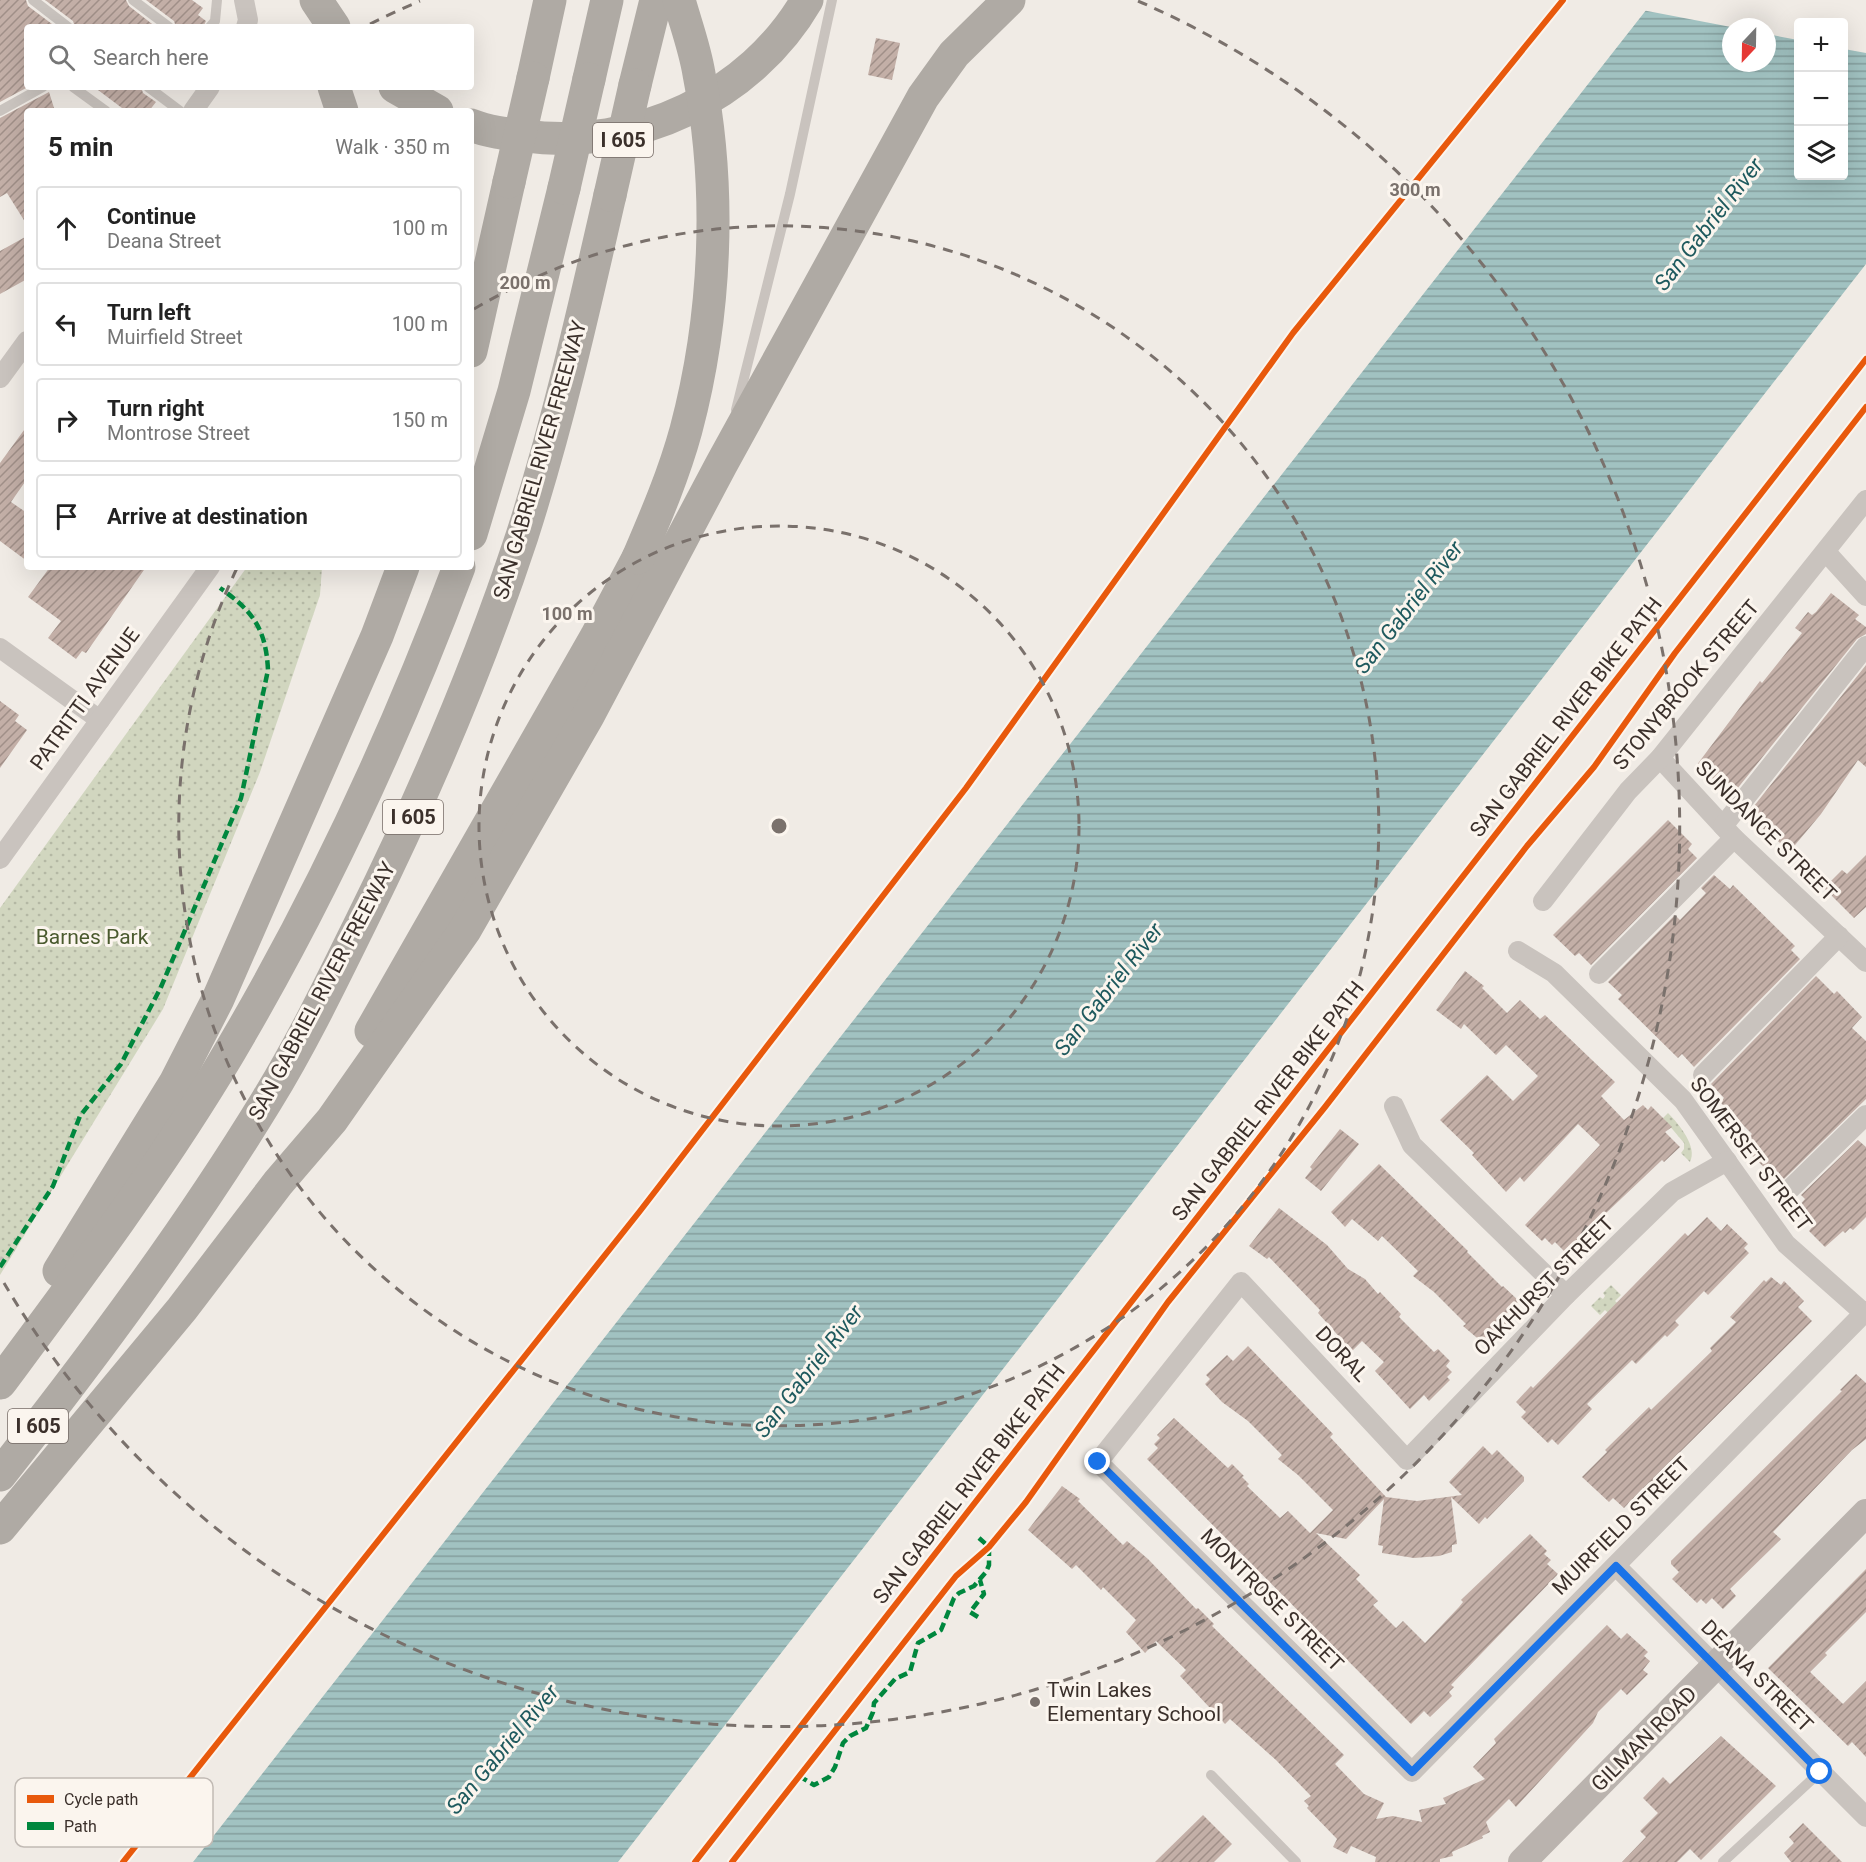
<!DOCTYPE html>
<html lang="en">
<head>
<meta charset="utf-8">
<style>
  :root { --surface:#fff; --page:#f6f6f6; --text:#222; --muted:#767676; --line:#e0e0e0 }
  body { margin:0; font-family:Roboto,sans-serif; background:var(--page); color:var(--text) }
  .controls { position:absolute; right:18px; top:18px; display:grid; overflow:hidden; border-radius:6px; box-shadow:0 6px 24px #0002 }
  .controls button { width:54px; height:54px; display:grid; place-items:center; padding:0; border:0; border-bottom:2px solid var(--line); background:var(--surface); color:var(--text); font:30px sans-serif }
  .compass { position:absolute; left:1722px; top:18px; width:54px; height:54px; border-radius:50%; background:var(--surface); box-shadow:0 6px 24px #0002; rotate:202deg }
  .stop { position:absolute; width:18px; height:18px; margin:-14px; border:4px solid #1a73e8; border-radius:50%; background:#fff }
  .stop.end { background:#1a73e8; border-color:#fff; box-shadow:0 2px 6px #0008 }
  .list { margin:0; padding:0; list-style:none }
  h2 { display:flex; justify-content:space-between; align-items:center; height:78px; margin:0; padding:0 24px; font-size:26px }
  h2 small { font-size:20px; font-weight:400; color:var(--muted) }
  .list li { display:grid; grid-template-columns:39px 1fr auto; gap:18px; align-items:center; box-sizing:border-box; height:84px; margin:0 12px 12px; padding:0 12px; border:2px solid var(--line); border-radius:6px }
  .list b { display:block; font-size:22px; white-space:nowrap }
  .list p { margin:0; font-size:20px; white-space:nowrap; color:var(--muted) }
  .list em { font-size:20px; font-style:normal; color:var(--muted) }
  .icon { flex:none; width:33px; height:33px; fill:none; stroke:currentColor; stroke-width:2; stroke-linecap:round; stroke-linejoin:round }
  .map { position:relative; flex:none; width:1866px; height:1862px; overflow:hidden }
  .search { position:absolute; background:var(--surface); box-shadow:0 6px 24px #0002; left:24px; top:24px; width:450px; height:66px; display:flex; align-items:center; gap:15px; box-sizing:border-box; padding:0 21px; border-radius:6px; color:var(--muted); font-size:22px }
  .panel { position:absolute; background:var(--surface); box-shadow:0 6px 24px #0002; left:24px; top:108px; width:450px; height:462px; border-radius:6px }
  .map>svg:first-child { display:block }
</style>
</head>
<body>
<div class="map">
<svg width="1866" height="1862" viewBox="0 0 1866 1862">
  <defs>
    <pattern id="grass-dots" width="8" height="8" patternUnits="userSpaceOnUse" patternTransform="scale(1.5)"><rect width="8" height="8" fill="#d1d6bf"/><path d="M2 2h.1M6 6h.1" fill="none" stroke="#b4b8a4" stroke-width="1.8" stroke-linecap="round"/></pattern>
    <pattern id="water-rules" width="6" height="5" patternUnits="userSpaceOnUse" patternTransform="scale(1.5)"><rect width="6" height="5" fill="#a1c2c1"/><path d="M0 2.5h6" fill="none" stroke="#849e9d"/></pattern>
    <pattern id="building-hatch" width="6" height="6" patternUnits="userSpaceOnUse" patternTransform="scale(1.5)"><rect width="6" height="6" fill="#c3afa7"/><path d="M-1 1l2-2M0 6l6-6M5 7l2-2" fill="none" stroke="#a08f88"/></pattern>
  </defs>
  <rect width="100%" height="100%" fill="#f0ebe5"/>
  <!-- grass -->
  <g fill="url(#grass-dots)">
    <polygon points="247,567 322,567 320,595 260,772 163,1009 0,1275 0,908"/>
    <path d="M1668,1113c11,11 30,34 22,49l-9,-9 3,-4v-6l-21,-25z"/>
    <polygon points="1611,1285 1621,1295 1615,1301 1628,1312 1617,1321 1605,1310 1600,1315 1591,1306 1600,1297 1603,1299 1605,1296 1603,1293"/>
  </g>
  <!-- water -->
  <path fill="url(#water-rules)" fill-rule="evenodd" d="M1654,0h212v264l-1248,1598h-425zM1798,22h46v154h-46zM1731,27h36v36h-36z"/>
  <!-- pier -->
  <polygon fill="#f0ebe5" points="1650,0 1866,0 1866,53 1844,49 1844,22 1798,22 1798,40 1767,34 1767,27 1731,27 1642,10"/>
  <!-- building -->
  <g fill="url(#building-hatch)">
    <polygon points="0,0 26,0 28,6 56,27 27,27 28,87 0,102"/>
    <polygon points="45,0 126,0 129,6 156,27 75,27 73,21"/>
    <polygon points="146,0 192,0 203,8 198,15 206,21 203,27 176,27 174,21"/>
    <polygon points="876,38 900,43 892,80 868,75"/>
    <polygon points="94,87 141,87 143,93 156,102 149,111 126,111"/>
    <polygon points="49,92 55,111 27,111 27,225 7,193 0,197 0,118"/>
    <polygon points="27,236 27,279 0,294 0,251"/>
    <polygon points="27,426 27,479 11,502 27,513 27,561 0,541 0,463"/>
    <polygon points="50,567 146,567 86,653 82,651 76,659 48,638 61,621 28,597"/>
    <polygon points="1831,593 1859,615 1855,619 1866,627 1866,634 1857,639 1737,789 1728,783 1724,787 1696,766 1760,681 1762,683 1802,633 1795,628 1808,612 1812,615 1816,612"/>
    <polygon points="1866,665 1866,767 1858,760 1821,814 1790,851 1763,829 1766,825 1754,816 1758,810 1754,806"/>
    <polygon points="0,701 19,715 15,721 27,730 0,768"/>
    <polygon points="1668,820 1692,844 1688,849 1697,858 1591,965 1579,953 1575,956 1553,935"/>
    <polygon points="1866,855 1866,907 1854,918 1824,888 1842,870 1847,874"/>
    <polygon points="1714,875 1730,889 1733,885 1795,946 1791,950 1800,959 1694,1067 1682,1054 1678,1058 1618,999 1622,995 1608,982 1675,915 1680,920 1706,893 1701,888"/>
    <polygon points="1465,971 1484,986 1482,988 1507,1013 1520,1000 1540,1019 1545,1015 1615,1082 1601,1096 1624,1120 1643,1105 1648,1110 1651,1106 1672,1127 1665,1132 1680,1147 1664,1162 1662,1160 1565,1252 1555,1242 1552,1245 1545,1238 1542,1241 1525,1225 1600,1145 1578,1124 1524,1182 1520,1177 1506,1192 1472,1155 1474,1153 1440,1120 1487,1075 1513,1101 1538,1076 1506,1045 1496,1055 1464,1024 1461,1029 1436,1010"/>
    <polygon points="1816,976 1834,994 1837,991 1862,1017 1852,1028 1866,1041 1866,1099 1784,1179 1776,1171 1772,1175 1741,1145 1752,1134 1720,1102 1724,1098 1711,1084"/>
    <polygon points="1340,1129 1359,1144 1321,1191 1305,1178 1312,1169 1310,1167"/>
    <polygon points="1858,1140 1866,1147 1866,1217 1853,1230 1850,1228 1845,1233 1843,1231 1825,1247 1809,1231 1813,1226 1796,1209 1805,1199 1801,1195"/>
    <polygon points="1379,1164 1468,1251 1467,1252 1502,1287 1503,1286 1519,1301 1505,1315 1512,1321 1491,1342 1488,1338 1483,1343 1463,1326 1466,1324 1434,1292 1413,1276 1418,1271 1382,1236 1378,1241 1352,1219 1345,1227 1331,1212"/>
    <polygon points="1279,1208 1327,1245 1348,1269 1365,1279 1378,1294 1380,1292 1401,1314 1399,1317 1434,1352 1438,1349 1450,1361 1446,1366 1452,1372 1447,1377 1450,1380 1429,1401 1424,1395 1410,1409 1375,1371 1384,1362 1362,1341 1352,1351 1318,1313 1320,1310 1269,1257 1267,1259 1249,1246"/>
    <polygon points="1707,1217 1721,1231 1727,1224 1748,1244 1744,1248 1749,1253 1708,1295 1704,1291 1675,1321 1679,1325 1667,1337 1665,1335 1636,1364 1632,1360 1587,1404 1592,1409 1558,1445 1552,1439 1548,1443 1521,1417 1526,1412 1516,1402 1531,1386 1533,1388 1685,1233 1688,1236"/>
    <polygon points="1771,1277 1781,1285 1784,1281 1804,1301 1798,1307 1812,1321 1659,1473 1660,1474 1645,1490 1643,1488 1624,1508 1613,1498 1609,1502 1582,1477 1607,1452 1605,1450 1649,1407 1651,1410 1712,1351 1710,1348 1736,1322 1730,1317 1764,1280 1766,1282"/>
    <polygon points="1248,1346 1333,1434 1330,1437 1386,1497 1417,1501 1462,1495 1449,1482 1483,1446 1492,1455 1497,1450 1524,1477 1524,1481 1487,1519 1485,1517 1479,1524 1451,1497 1457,1544 1452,1545 1452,1552 1439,1556 1414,1558 1382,1553 1383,1546 1378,1545 1384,1499 1346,1539 1316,1533 1360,1575 1356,1579 1378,1601 1373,1605 1396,1628 1403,1621 1425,1643 1459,1607 1463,1602 1461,1600 1530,1534 1547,1551 1544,1554 1551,1560 1547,1564 1558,1574 1451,1685 1454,1687 1449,1692 1452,1696 1430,1717 1424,1711 1411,1724 1147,1459 1158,1448 1154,1444 1160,1438 1157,1435 1174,1418 1228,1468 1232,1464 1244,1476 1242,1477 1249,1484 1247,1486 1280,1518 1288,1511 1310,1533 1333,1510 1298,1475 1278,1459 1282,1455 1248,1421 1222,1402 1205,1384 1210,1379 1206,1375 1227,1355 1233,1361"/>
    <polygon points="1856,1374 1866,1383 1866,1439 1852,1450 1773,1532 1781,1539 1730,1589 1736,1596 1723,1609 1712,1598 1706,1604 1701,1599 1697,1603 1672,1579 1679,1572 1671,1564 1671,1561 1842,1391 1840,1390"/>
    <polygon points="1062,1486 1080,1499 1078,1501 1123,1545 1127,1541 1148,1559 1196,1609 1198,1608 1214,1624 1212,1626 1344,1755 1335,1764 1364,1794 1384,1803 1376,1819 1393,1816 1422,1822 1419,1810 1446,1804 1443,1798 1485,1779 1473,1767 1496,1743 1494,1739 1607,1625 1621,1639 1627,1633 1648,1652 1644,1656 1650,1661 1643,1670 1648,1674 1627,1695 1621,1689 1598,1712 1593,1723 1516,1807 1509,1799 1486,1822 1490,1832 1482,1836 1483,1838 1452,1852 1453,1856 1440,1859 1440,1862 1375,1862 1376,1857 1351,1846 1347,1854 1333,1847 1337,1839 1307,1808 1309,1806 1304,1801 1311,1796 1276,1760 1230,1719 1225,1724 1180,1676 1186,1670 1156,1641 1145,1653 1126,1632 1136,1620 1103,1587 1101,1590 1076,1565 1072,1569 1028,1530"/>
    <polygon points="1866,1569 1866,1612 1825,1653 1827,1655 1810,1672 1843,1704 1866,1681 1866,1757 1852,1742 1848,1746 1768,1668"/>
    <polygon points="1721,1736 1776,1786 1701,1860 1690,1849 1677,1862 1622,1862 1646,1837 1640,1831 1658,1813 1643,1798 1663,1777 1670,1784"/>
    <polygon points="1203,1815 1232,1844 1214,1862 1155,1862"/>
    <polygon points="1803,1823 1842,1862 1791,1862 1784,1853 1794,1843 1789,1837"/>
  </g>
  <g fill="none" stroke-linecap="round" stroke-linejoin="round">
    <!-- path -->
    <polyline stroke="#c2bbb6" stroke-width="4" stroke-dasharray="3 3" stroke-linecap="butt" points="0,1258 5,1260"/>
    <!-- lane -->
    <g stroke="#c9c3be" stroke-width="10">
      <polyline points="33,0 68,27"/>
      <polyline points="133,0 169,27"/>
      <polyline points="210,27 215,21 217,0"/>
      <polyline points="73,87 106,111"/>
      <polyline points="148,87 180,111"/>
      <polyline points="0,111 43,87"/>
      <polyline points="736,410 790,194 832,0"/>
      <polyline points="1211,1775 1296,1862"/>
      <polyline points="1723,1862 1820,1772"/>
    </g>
    <!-- street -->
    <g stroke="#c9c3be" stroke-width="20">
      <polyline points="244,0 248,20 246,27"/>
      <polyline points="193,111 210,87"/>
      <polyline points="0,378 27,341"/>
      <polyline points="1826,552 1866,596"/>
      <polyline points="0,648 100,720"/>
      <polyline points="1660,758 1734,838 1866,962"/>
      <polyline points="1723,826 1866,646"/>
      <polyline points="0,859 210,567"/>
      <polyline points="1543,901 1628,791 1660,758 1866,500"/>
      <polyline points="1518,951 1554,973 1683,1100 1786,1244 1864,1313 1866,1311"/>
      <polyline points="1599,974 1734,838"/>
      <polyline points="1703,1075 1839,936"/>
      <polyline points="1394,1106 1412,1145 1566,1295"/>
      <polyline points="1727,1161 1672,1192 1566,1295 1407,1460 1241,1282 1098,1462 1412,1772 1864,1313"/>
      <polyline points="1790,1189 1866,1115"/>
      <polyline points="1616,1566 1866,1817"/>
    </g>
    <!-- secondary -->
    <polyline stroke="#bab3ae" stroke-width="28" points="1522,1862 1866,1513"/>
    <!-- highway -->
    <g stroke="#afaaa4" stroke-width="33">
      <polyline points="316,0 334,27"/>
      <polyline points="533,78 550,0"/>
      <polyline points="589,79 607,0"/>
      <polyline points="635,85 656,0"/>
      <polyline points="334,87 342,111"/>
      <polyline points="395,87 437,111"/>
      <path d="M471,125c17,7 36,9 54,11 110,15 226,-39 282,-136"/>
      <polyline points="471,351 509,182"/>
      <polyline points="471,534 514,391 564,188"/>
      <polyline points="371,1031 596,637 638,558"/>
      <polyline points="59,1271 175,1083 218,999 377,636 403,567"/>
      <path d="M0,1383c75,-101 151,-202 217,-310 97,-161 176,-330 242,-506"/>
      <path d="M0,1475c95,-121 187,-244 267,-375 35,-57 65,-119 94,-178 62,-125 117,-253 161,-386 36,-112 62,-227 88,-341"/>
      <polyline points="0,1528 182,1309 278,1183 332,1120 465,930 588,716 721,465 923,97 954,54 1009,0"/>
    </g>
    <!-- highway-bridge -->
    <g stroke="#afaaa4" stroke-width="33">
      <polyline points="509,182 533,78"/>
      <polyline points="564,188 589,79"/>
      <polyline points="610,195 635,85"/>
      <path d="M638,558c18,-42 36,-84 48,-128 30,-113 36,-240 13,-356 -4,-25 -13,-49 -20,-74"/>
    </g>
    <!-- quiet -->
    <g stroke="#00873e" stroke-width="4.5" stroke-dasharray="9 4.5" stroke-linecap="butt">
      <path d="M0,1267l53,-81 27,-70 41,-52 40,-77 80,-189 27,-128c-2,-41 -15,-59 -48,-82"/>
      <polyline points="978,1617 970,1612 984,1594 980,1580"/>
      <polyline points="799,1776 814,1785 829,1777 835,1767 843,1743 850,1736 866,1728 873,1712 874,1703 895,1679 910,1672 918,1643 941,1630 954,1598 959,1593 974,1586 986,1572 989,1565 989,1547 979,1538"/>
    </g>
    <defs>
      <g id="cycleway">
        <polyline points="123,1862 640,1211 966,788 1293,333 1563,0"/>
        <polyline points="695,1862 1866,359"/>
        <polyline points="732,1862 956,1576 989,1547 1026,1502 1168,1302 1325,1107 1527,846 1594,767 1675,653 1866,407"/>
      </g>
    </defs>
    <!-- cycleway casing -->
    <use href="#cycleway" stroke="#fbf5ee" stroke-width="10"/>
    <!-- cycleway -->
    <use href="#cycleway" stroke="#e8590c" stroke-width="6"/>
  </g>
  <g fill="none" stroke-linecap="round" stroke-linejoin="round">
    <!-- route -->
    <polyline stroke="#1a73e8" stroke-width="8" points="1098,1462 1412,1772 1616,1566 1820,1772"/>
  </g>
  <!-- distance rings -->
  <g fill="none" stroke="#7a716c" stroke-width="3" stroke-dasharray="10 8">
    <circle cx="779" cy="826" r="300"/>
    <path d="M474 309A600 600 0 1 1 237 568"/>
    <path d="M370 24A900 900 0 0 1 420 1M1138 1A900 900 0 1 1 4 1283"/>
  </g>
  <!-- markers -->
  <circle fill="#7a716c" stroke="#fbf5ee" stroke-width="2" cx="1035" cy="1702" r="6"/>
  <g text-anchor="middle" stroke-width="6" stroke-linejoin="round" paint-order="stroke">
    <!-- shield labels -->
    <g fill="#fbf5ee" stroke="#756b66" stroke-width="1.5">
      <rect x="593" y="123" width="60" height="34" rx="4.5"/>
      <rect x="383" y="800" width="60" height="34" rx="4.5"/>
      <rect x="8" y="1409" width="60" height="34" rx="4.5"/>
    </g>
    <g font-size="20" font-weight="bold" fill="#3b302b">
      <text x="623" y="147">I 605</text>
      <text x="413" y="824">I 605</text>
      <text x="38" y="1433">I 605</text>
    </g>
    <!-- street labels -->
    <g font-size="21" fill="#3b302b" stroke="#fbf5ee">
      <text transform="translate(540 460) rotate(-74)" y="7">SAN GABRIEL RIVER FREEWAY</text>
      <text transform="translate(1686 685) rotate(-50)" y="7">STONYBROOK STREET</text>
      <text transform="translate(85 699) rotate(-54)" y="7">PATRITTI AVENUE</text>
      <text transform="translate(1566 717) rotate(-52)" y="7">SAN GABRIEL RIVER BIKE PATH</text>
      <text transform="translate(1766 831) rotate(45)" y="7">SUNDANCE STREET</text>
      <text transform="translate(322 991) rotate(-62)" y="7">SAN GABRIEL RIVER FREEWAY</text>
      <text transform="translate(1268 1101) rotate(-52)" y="7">SAN GABRIEL RIVER BIKE PATH</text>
      <text transform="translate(1751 1154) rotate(53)" y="7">SOMERSET STREET</text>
      <text transform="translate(1544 1286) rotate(-45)" y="7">OAKHURST STREET</text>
      <text transform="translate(1342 1354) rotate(47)" y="7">DORAL</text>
      <text transform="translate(969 1484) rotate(-52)" y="7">SAN GABRIEL RIVER BIKE PATH</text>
      <text transform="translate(1621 1526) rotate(-45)" y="7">MUIRFIELD STREET</text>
      <text transform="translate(1272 1600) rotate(45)" y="7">MONTROSE STREET</text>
      <text transform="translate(1757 1676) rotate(45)" y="7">DEANA STREET</text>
      <text transform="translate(1644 1739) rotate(-45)" y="7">GILMAN ROAD</text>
    </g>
    <!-- park labels -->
    <g font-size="21" fill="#4a5a2e" stroke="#fbf5ee">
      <text x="92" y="944">Barnes Park</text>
    </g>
    <!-- poi labels -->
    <g font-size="21" fill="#3b302b" stroke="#fbf5ee" text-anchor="start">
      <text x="1047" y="1697">Twin Lakes<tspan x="1047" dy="24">Elementary School</tspan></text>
    </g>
    <!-- water labels -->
    <g font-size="22" font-style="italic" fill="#1f5a5e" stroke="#fbf5ee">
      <text transform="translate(1708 224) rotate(-52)" y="8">San Gabriel River</text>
      <text transform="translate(1408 607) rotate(-52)" y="8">San Gabriel River</text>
      <text transform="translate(1108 989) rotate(-52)" y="8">San Gabriel River</text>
      <text transform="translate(808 1371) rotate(-52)" y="8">San Gabriel River</text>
      <text transform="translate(502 1749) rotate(-50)" y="8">San Gabriel River</text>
    </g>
  </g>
  <!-- legend -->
  <rect x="15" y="1778" width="198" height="69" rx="9" fill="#fbf5ee" stroke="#c1bab4" stroke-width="1.5"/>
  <rect x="27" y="1795" width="27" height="8" fill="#e8590c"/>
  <rect x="27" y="1822" width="27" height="8" fill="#00873e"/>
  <g font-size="16" fill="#3b302b">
    <text x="64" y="1805">Cycle path</text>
    <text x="64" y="1832">Path</text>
  </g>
  <circle cx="779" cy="826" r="9" fill="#7a716c" stroke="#fbf5ee" stroke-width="3"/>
  <g font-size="18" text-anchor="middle" font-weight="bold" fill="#7a716c" stroke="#fbf5ee" stroke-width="6" stroke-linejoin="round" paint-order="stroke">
    <text x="1415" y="196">300 m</text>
    <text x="525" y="289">200 m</text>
    <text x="567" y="620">100 m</text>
  </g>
</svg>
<div class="controls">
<button>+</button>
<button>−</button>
<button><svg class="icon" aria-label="layers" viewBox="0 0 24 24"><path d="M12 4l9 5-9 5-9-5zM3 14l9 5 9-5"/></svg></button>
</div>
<svg class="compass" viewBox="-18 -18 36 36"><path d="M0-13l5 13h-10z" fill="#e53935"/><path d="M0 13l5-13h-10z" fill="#767676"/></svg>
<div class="stop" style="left:1820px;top:1772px"></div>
<div class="stop end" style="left:1098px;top:1462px"></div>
<div class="search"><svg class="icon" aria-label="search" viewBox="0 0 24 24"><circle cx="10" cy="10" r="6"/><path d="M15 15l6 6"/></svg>Search here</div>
<section class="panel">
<h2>5 min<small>Walk · 350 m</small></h2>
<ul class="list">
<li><svg class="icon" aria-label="ahead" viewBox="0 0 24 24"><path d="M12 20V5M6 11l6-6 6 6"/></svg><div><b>Continue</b><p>Deana Street</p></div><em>100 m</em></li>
<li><svg class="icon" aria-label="left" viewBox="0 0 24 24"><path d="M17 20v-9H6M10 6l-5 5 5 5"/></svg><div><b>Turn left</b><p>Muirfield Street</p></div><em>100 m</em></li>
<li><svg class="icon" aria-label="right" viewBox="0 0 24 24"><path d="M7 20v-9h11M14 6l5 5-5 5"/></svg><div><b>Turn right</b><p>Montrose Street</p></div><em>150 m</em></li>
<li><svg class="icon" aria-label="arrive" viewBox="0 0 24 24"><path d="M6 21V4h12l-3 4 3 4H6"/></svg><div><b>Arrive at destination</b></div></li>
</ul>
</section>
</div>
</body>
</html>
